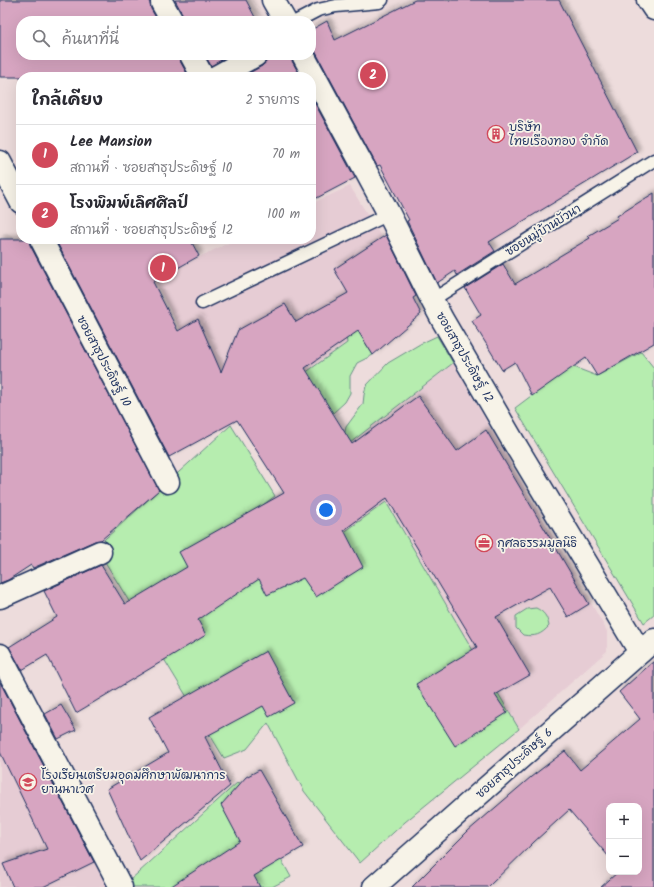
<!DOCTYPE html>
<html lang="th">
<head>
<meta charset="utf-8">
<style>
  :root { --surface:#fff; --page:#f7f7f7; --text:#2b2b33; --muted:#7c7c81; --line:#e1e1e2; --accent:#d1495b }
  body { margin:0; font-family:Kalam,"Playpen Sans Thai",sans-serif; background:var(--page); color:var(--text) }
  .controls { position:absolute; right:12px; bottom:12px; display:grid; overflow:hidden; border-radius:8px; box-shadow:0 4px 16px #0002 }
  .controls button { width:36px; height:36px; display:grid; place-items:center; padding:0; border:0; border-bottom:1px solid var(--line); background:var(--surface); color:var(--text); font:20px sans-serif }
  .you { position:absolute; left:326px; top:510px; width:14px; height:14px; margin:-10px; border:3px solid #fff; border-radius:50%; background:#1a73e8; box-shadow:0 0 0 6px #1a73e833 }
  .badge { display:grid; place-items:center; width:26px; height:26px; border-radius:50%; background:var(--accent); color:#fff; font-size:13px; font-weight:700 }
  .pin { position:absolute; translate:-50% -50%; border:2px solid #fff; box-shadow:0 1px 4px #0006 }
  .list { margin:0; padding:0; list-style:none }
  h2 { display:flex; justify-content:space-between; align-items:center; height:52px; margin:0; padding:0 16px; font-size:17px }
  h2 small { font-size:13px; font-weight:400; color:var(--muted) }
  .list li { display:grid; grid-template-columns:26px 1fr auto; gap:12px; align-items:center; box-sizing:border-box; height:60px; padding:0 16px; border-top:1px solid var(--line) }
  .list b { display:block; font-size:15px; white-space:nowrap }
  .list p { margin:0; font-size:13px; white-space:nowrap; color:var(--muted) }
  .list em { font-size:13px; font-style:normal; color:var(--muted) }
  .icon { flex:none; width:22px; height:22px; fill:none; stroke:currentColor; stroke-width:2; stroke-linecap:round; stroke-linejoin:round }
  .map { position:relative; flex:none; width:654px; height:887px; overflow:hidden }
  .search { position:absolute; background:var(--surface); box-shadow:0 4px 16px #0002; left:16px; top:16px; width:300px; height:44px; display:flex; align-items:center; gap:10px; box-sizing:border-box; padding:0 14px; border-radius:16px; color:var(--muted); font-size:15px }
  .panel { position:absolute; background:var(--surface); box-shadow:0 4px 16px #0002; left:16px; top:72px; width:300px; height:172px; border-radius:16px }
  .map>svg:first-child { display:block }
</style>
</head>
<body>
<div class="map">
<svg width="654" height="887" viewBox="0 0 654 887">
  <defs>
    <filter id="shadow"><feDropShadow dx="3.5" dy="-3.5" stdDeviation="2" flood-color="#0004"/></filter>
  </defs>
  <rect width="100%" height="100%" fill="#eddcdc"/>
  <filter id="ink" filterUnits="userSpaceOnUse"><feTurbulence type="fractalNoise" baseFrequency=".025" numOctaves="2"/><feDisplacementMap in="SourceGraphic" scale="8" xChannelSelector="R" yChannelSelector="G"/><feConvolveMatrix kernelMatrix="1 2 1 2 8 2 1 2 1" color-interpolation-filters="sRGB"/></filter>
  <g filter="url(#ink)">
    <!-- built -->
    <g fill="#e6ccd4">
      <polygon points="350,186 396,261 341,304 347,343 231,425 155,281 199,257 237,239 311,239 311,204"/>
      <polygon points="453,363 607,631 607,651 519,729 387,503 294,569 259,508 345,446"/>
      <polygon points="0,674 110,887 0,887"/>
    </g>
    <!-- green -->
    <g fill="#b6edaf" stroke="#688e86">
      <polygon points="341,304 373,355 357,363 350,376 350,393 345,402 333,413 305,373 347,343"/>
      <polygon points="437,336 453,363 341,450 346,427 363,404 364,395 366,386 388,363 420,344"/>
      <polygon points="641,352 654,368 654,615 644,623 515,408 571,366 597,376"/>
      <polygon points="231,425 275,496 259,508 293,569 386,502 519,729 405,822 360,863 304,791 268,723 247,749 224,758 96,547"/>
      <path d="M536,608c8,4 11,8 13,18 -8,9 -14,11 -26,9l-7,-7v-12l11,-7z"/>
      <polygon points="238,782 291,877 272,887 122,887 138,873"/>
    </g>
    <!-- building -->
    <g fill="#d7a5c1" stroke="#1b2f5e" filter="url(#shadow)">
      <polygon points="0,0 150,0 150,3 151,9 158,21 21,21 21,55 179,55 180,61 189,77 0,77"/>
      <polygon points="175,0 246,0 257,21 184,21 183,15"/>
      <polygon points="415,0 559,0 637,152 489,242 495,251 457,275 455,271 437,283 407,221 409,220 380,165 377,166 314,49 311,46 311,30 327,21 335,40"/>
      <polygon points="205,55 230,55 211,66"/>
      <polygon points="268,55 291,55 292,61 301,77 242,77 262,66 267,61"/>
      <polygon points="311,96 355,178 311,201"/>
      <polygon points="654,193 654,343 597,376 586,358 532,396 515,362 502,370 485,342 472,321 481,315 465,288 503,264 515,284 558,258 558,257 590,238 588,236 618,218 617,216"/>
      <polygon points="386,235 416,296 413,298 421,314 373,355 358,331 305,368 352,444 418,396 457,451 486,430 589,604 568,617 550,587 496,617 530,675 495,695 507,713 455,746 416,684 477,647 387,498 344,530 363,567 316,597 303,578 267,595 259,579 198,620 206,635 76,713 47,655 22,670 9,647 57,617 44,591 101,565 125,604 187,567 179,552 284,493 237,420 169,457 55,239 190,239 199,256 153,282 178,331 198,319 221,372 238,330 285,304 296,322 348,293 334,269"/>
      <polygon points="0,239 29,239 30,245 159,490 101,540 95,541 33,568 31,565 8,580 0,583"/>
      <polygon points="266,651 294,703 269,717 263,706 205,737 230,786 140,861 107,789 168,753 149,717"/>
      <polygon points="654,661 654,887 601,887 618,872 639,872 639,806 609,806 609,857 569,810 534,842 488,887 412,887 468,831 531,777 565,751 580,770 640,719 619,692"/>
      <polygon points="0,682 94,862 43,887 13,887 3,864 47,849 0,752"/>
      <polygon points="61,705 76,730 58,739 45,714"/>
      <polygon points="259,770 303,847 254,876 260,887 170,887 240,841 221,805 246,777"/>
    </g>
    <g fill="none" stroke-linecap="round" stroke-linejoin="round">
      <defs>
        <g id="service">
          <polyline points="297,21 318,10 336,6 379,2 382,0"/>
          <polyline points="432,300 654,160"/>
          <polyline points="202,303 389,214"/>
        </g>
        <g id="minor">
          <polyline points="273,0 285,21"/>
          <polyline points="648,0 654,9"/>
          <polyline points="162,3 172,21"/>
          <polyline points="191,55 203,77"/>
          <polyline points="303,55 389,214 432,300 442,319 513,441 640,652"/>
          <polyline points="216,77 256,55"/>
          <polyline points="0,162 21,202"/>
          <polyline points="41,239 168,482"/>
          <polyline points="0,597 100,552"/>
          <polyline points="0,655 121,887"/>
          <polyline points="374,887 654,640"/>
        </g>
      </defs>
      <!-- service casing -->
      <use href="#service" stroke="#1b2f5e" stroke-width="15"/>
      <!-- minor casing -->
      <use href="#minor" stroke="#1b2f5e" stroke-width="25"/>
      <!-- service -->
      <use href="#service" stroke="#f7f3e8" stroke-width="12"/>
      <!-- minor -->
      <use href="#minor" stroke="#f7f3e8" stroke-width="22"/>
    </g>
  </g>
  <!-- icons -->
  <defs>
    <symbol id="building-ring" viewBox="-11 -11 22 22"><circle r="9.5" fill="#f7f3e8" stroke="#d1495b" stroke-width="1.5"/><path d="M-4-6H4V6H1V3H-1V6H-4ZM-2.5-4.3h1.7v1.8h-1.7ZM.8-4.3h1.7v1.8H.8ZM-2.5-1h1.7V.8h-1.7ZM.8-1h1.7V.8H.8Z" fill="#d1495b"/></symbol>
    <symbol id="office-ring" viewBox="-11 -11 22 22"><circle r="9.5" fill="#f7f3e8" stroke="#d1495b" stroke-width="1.5"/><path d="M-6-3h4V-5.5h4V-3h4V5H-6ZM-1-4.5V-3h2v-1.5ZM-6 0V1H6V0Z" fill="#d1495b"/></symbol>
    <symbol id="school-ring" viewBox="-11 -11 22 22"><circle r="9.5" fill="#f7f3e8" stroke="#d1495b" stroke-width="1.5"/><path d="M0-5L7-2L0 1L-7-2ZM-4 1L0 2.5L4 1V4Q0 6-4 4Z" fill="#d1495b"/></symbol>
  </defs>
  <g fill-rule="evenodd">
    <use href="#building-ring" x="486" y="124" width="20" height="20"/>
    <use href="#office-ring" x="474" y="533" width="20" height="20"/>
    <use href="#school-ring" x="18" y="772" width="20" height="20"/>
  </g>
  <g text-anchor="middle" stroke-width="3.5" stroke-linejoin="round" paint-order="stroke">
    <!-- poi labels -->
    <g font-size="12" fill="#1b2f5e" stroke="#f7f3e8" text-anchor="start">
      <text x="509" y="131">บริษัท<tspan x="509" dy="14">ไทยเรืองทอง จำกัด</tspan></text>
      <text x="497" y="547">กุศลธรรมมูลนิธิ</text>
      <text x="41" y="779">โรงเรียนเตรียมอุดมศึกษาพัฒนาการ<tspan x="41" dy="14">ยานนาเวศ</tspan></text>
    </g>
    <!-- street labels -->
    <g font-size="12" fill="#1b2f5e" stroke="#f7f3e8">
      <text transform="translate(543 230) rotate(-32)" y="4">ซอยหมู่บ้านบัวนา</text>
      <text transform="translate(465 357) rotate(60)" y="4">ซอยสาธุประดิษฐ์ 12</text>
      <text transform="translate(104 361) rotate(62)" y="4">ซอยสาธุประดิษฐ์ 10</text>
      <text transform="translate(514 763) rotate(-42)" y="4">ซอยสาธุประดิษฐ์ 6</text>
    </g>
  </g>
</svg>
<div class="controls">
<button>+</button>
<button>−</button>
</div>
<div class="you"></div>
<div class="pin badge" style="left:163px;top:268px">1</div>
<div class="pin badge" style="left:373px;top:75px">2</div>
<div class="search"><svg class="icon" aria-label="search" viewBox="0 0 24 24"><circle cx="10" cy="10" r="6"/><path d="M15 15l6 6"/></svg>ค้นหาที่นี่</div>
<section class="panel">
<h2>ใกล้เคียง<small>2 รายการ</small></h2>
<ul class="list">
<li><span class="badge">1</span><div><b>Lee Mansion</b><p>สถานที่ · ซอยสาธุประดิษฐ์ 10</p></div><em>70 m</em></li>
<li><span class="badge">2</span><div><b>โรงพิมพ์เลิศศิลป์</b><p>สถานที่ · ซอยสาธุประดิษฐ์ 12</p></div><em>100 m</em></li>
</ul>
</section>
</div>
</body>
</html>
